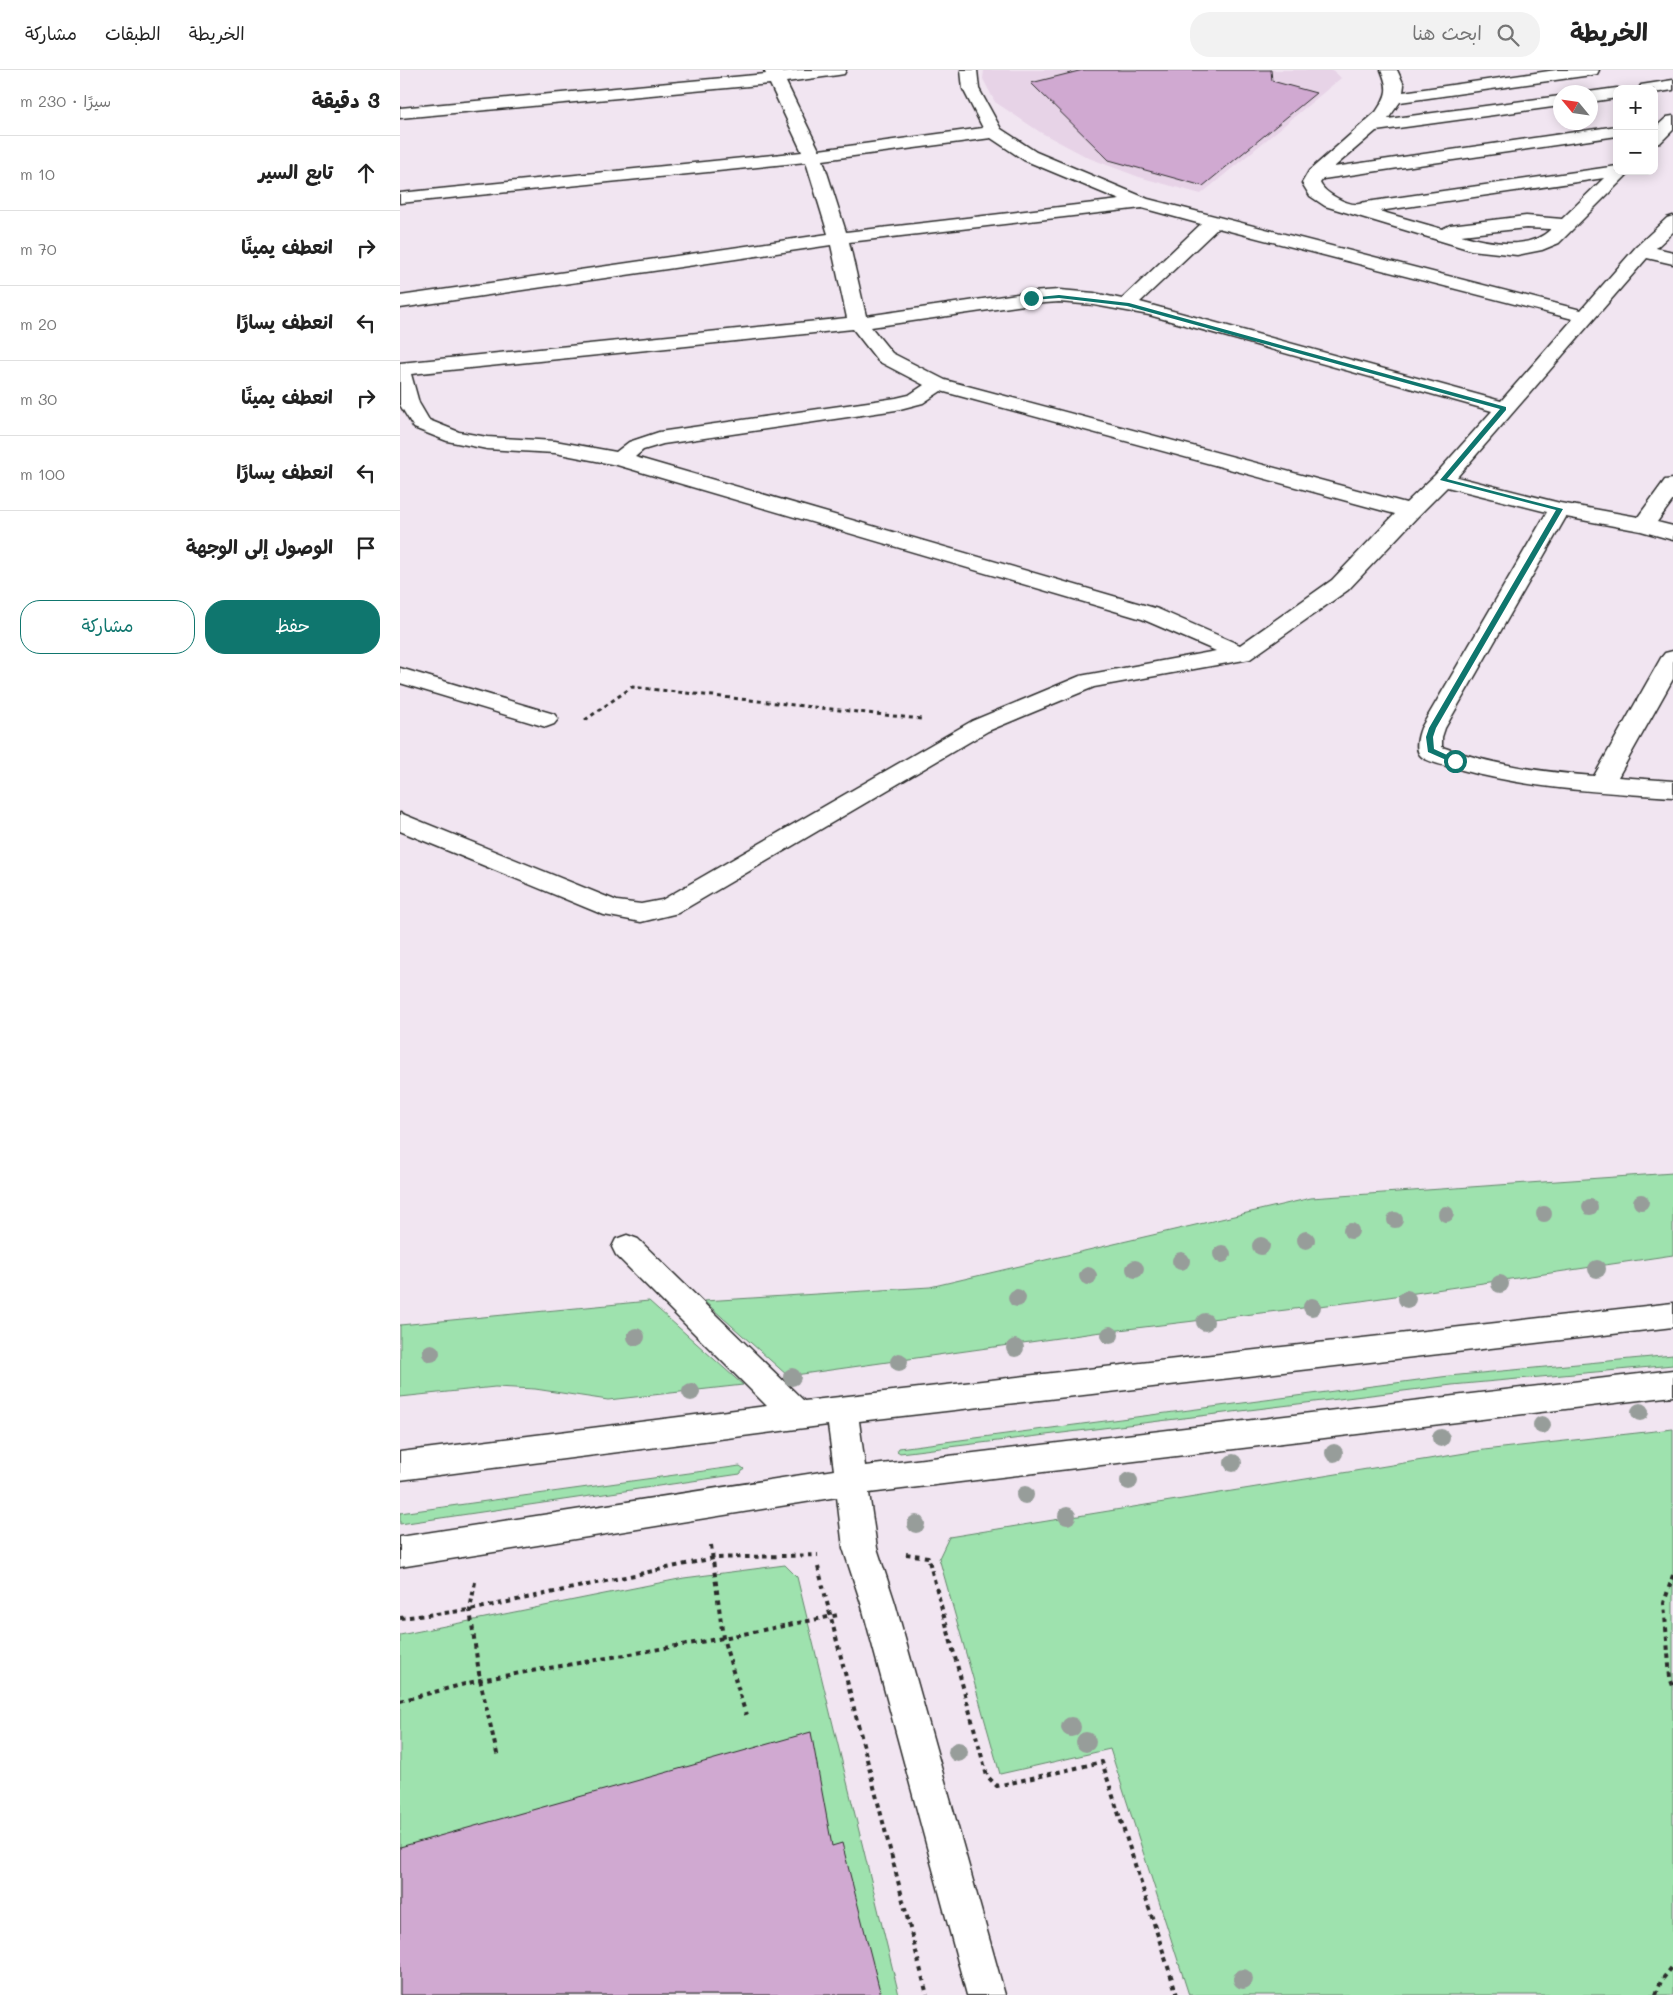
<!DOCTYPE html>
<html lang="ar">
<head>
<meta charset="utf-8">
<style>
  :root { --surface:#fff; --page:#f2f2f2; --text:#222; --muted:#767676; --line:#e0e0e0; --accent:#0f766e }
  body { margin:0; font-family:Mali,"Playpen Sans Arabic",sans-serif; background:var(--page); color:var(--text); direction:rtl }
  .controls { position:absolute; right:15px; top:15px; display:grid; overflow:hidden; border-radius:10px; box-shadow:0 2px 12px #0003 }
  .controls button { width:45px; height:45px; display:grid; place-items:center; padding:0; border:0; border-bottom:1px solid var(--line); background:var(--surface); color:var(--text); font:25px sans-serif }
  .compass { position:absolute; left:1153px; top:15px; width:45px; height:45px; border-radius:50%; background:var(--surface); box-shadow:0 2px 12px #0003; rotate:299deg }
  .stop { position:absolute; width:15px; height:15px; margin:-11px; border:4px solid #0f766e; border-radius:50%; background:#fff }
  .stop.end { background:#0f766e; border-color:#fff; box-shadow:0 1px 5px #0008 }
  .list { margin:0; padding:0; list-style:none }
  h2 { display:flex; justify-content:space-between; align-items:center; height:65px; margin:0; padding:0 20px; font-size:21px }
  h2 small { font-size:16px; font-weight:400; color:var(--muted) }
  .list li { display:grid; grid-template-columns:32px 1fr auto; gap:15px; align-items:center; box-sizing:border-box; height:75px; padding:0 20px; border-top:1px solid var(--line) }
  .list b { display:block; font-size:19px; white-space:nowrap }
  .list em { font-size:16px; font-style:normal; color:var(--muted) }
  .actions { display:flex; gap:10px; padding:15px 20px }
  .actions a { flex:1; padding:11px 0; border:1px solid var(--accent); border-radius:20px; text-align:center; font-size:18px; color:var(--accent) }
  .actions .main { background:var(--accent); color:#fff }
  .icon { flex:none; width:28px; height:28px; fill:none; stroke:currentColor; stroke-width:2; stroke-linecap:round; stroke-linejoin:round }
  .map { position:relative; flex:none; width:1273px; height:1925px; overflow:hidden; direction:ltr }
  header { display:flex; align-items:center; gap:30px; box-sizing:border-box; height:70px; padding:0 25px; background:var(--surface); border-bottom:1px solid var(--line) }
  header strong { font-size:24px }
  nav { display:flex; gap:28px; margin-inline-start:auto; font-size:18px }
  .search { width:350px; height:45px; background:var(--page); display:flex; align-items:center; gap:12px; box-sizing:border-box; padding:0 18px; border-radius:20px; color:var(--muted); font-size:19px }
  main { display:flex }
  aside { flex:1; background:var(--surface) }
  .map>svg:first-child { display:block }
</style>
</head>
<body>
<header>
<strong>الخريطة</strong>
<div class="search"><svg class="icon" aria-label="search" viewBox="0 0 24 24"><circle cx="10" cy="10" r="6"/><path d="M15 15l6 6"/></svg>ابحث هنا</div>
<nav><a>الخريطة</a><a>الطبقات</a><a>مشاركة</a></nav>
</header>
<main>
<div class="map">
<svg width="1273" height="1925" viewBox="0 0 1273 1925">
  <rect width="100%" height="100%" fill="#f1e5f1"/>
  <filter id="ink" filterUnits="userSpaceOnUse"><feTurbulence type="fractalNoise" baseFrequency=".02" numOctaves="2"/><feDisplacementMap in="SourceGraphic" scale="10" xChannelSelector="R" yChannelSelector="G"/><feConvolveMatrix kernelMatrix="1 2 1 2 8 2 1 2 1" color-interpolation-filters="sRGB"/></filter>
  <g filter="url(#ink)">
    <!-- built -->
    <polygon fill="#e7d3e7" points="584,0 933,0 941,8 801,124 739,107 689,88 640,62 595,32 583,9"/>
    <!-- green -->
    <g fill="#9ee2ae" stroke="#64866c">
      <polygon points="1273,1103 1273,1185 961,1231 694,1263 388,1306 304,1231 530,1217 911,1128"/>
      <polygon points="249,1231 343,1315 208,1330 135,1319 95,1317 0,1327 0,1255"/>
      <polygon points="1273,1285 1273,1295 1052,1315 500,1383 497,1381 499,1378 1049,1306"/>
      <polygon points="1273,1359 1273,1925 789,1925 710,1679 600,1704 539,1488 549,1467 1084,1380"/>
      <polygon points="340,1396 344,1399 340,1404 0,1454 0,1443"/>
      <polygon points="385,1495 397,1507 499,1925 0,1925 0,1565 284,1508"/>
    </g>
    <!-- building -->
    <g fill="#d0a9d1" stroke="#2b2b2b">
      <polygon points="683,0 871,0 872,11 916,23 803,116 709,90 631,13"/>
      <polygon points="411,1662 432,1776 442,1773 481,1925 0,1925 0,1777"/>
    </g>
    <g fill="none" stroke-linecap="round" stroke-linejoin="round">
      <defs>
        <g id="minor">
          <path d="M364,0h16l1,2 18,-2h47l-2,4 -6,1 -52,7 33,68 164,-22 -20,-39 -2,-19h16l2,19 22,40 35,23 112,47 433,111 55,-63 31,-29 6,-2v16l-17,16 17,4v12l-26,-6 -190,219 103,26 78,14 27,-37 8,-1v21l-16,22 16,4v14l-32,-9 -75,-14 -121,211 -3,9v10c50,18 100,25 152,29l67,-118 4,-5 8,-2v28l-55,98 55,4v16c-71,-5 -142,-8 -211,-27 -11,-3 -32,-7 -40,-13 -8,-6 -4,-21 -1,-29l126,-216 -100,-25 -29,29 -70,74 -98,69 -156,28 -106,44 -310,182 -37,9 -37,-7 -204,-84v-18l217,88 24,3 21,-4 310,-179 108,-45 136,-25 -74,-32 -525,-154 -62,-12 -68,-4 -40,-8 -33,-13 -14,-23v-42l447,-45 -16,-73 -431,63v-12l428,-62 -22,-72 -406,41v-10l402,-41 -32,-68 -370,34v-10l366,-34zM591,68l33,22 96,40 -274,32 -23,-72zM742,138l59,16 -79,75 -28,-6 -35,-3 -28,2 -165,24 -17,-74zM818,158l355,91 -72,82 -361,-99zM659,232l35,3 55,10 343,96 -57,64 -29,28 -461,-123 -53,-27 -21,-26 160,-23zM453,259l25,32 46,24 -15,10 -13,3 -237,34 -30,10 -13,10 -61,-11 -68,-4 -28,-5 -30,-12 -10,-17 -8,-29zM541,321l454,123 -63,66 -92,65 -82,-36 -523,-152 8,-7 20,-6 233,-34 27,-7z"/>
          <path d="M981,0h16l7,15 -1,7 153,-22h43l-2,4 -6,1 -191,27 -12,17 172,-23v10l-184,25 -42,36 283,-41v10l-294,43 -3,4c4,10 28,23 39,21 2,0 4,-2 7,-2l251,-36v5h14l-72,72 -17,7 -25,5 -46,-5 -146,-44 -15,-10 -8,-13 7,-12 67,-59c12,-18 13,-23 5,-42zM1204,108l-42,41 -36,-3 -76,9 -8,4 -63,-18zM1126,158l25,1c-22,22 -62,14 -90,6z"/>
          <polygon points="1273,10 1273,20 1254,23 1254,19 1239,19 1241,15"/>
          <polygon points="1217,18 1220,19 1217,19 1217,28 1190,32 1190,22 1188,22"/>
          <polygon points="1273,46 1273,60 1260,73 1254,74 1254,59 1267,47"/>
          <polygon points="0,598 154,644 158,649 154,654 146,657 0,613"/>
          <polygon points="227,1165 238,1169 404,1331 1273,1233 1273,1257 459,1351 465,1396 1273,1300 1273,1326 469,1423 477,1478 495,1533 605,1925 567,1925 461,1533 443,1478 437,1427 0,1497 0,1467 434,1400 428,1355 0,1410 0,1382 367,1336 216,1185 212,1177 216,1169"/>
        </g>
      </defs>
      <!-- minor casing -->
      <use href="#minor" stroke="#2b2b2b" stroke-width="3"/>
      <!-- path-far1 -->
      <polyline stroke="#2b2b2b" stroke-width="3" stroke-dasharray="4 4" stroke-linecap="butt" points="185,650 232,617 521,649"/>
      <!-- path -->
      <g stroke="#2b2b2b" stroke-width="4" stroke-dasharray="4.5 4.5" stroke-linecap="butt">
        <polyline points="311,1475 323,1568 346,1645"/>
        <polyline points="506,1484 528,1487 587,1706 597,1716 702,1692 777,1925"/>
        <polyline points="418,1497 527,1925"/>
        <polyline points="1273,1505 1264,1533 1270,1608 1273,1616"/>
        <polyline points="75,1512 70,1540 80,1610 98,1688"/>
        <polyline points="0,1548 70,1540 314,1488 418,1485"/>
        <polyline points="0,1631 80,1610 323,1568 438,1545"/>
        <polyline points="1256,1925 1261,1911 1273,1896"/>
      </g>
      <!-- minor -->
      <use href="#minor" fill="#fff" fill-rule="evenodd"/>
    </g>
    <!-- trees -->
    <g fill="#979d9a">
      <circle cx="1241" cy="1132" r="8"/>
      <circle cx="1190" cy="1137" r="8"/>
      <circle cx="1046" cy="1144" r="8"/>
      <circle cx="1144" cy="1144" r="8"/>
      <circle cx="995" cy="1150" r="8"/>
      <circle cx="951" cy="1161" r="8"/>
      <circle cx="906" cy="1170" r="9"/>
      <circle cx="861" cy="1176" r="9"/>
      <circle cx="822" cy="1184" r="9"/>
      <circle cx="781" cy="1191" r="9"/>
      <circle cx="735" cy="1199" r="9"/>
      <circle cx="1197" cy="1199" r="9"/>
      <circle cx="688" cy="1206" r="9"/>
      <circle cx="1100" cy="1214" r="9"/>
      <circle cx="617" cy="1228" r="9"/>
      <circle cx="1007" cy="1229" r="9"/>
      <circle cx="912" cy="1237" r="9"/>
      <circle cx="805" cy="1252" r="9"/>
      <circle cx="710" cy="1265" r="9"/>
      <circle cx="236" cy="1267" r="9"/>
      <circle cx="615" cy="1278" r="9"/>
      <circle cx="31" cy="1283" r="9"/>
      <circle cx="499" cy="1292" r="9"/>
      <circle cx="392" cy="1307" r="9"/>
      <circle cx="291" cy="1322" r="9"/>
      <circle cx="1240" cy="1342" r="9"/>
      <circle cx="1142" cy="1355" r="9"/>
      <circle cx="1041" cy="1368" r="9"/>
      <circle cx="934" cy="1383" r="9"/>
      <circle cx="833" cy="1393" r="9"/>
      <circle cx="729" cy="1411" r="9"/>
      <circle cx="625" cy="1425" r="9"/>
      <circle cx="667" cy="1446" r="9"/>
      <circle cx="516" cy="1454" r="9"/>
      <circle cx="671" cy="1657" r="10"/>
      <circle cx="686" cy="1672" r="10"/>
      <circle cx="558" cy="1682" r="10"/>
      <circle cx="843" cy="1909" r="10"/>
    </g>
  </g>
  <!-- route -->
  <polygon fill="#0f766e" points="659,225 729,233 1106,337 1106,340 1047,409 1163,439 1036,658 1033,667 1034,679 1058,690 1058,693 1053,693 1028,682 1026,667 1029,658 1156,440 1040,410 1100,339 727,236 659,228 631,230 629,228"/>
</svg>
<div class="controls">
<button>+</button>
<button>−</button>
</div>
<svg class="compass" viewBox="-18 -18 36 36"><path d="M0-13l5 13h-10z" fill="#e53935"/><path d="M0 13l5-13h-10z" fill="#767676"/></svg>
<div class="stop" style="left:1055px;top:691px"></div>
<div class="stop end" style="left:631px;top:228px"></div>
</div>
<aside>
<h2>3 دقيقة<small>سيرًا · 230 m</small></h2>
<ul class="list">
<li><svg class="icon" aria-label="ahead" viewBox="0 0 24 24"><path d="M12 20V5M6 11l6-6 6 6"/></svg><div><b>تابع السير</b></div><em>10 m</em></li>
<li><svg class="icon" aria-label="right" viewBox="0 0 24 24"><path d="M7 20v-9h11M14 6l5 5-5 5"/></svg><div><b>انعطف يمينًا</b></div><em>70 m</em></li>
<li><svg class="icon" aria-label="left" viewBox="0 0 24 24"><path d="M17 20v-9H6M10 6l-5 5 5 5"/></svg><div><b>انعطف يسارًا</b></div><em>20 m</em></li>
<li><svg class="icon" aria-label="right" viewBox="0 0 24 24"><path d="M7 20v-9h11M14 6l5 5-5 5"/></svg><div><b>انعطف يمينًا</b></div><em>30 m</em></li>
<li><svg class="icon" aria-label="left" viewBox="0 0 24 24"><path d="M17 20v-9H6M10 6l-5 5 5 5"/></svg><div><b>انعطف يسارًا</b></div><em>100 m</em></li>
<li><svg class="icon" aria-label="arrive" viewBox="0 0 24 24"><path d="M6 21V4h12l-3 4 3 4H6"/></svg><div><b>الوصول إلى الوجهة</b></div></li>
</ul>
<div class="actions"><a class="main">حفظ</a><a>مشاركة</a></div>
</aside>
</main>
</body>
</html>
